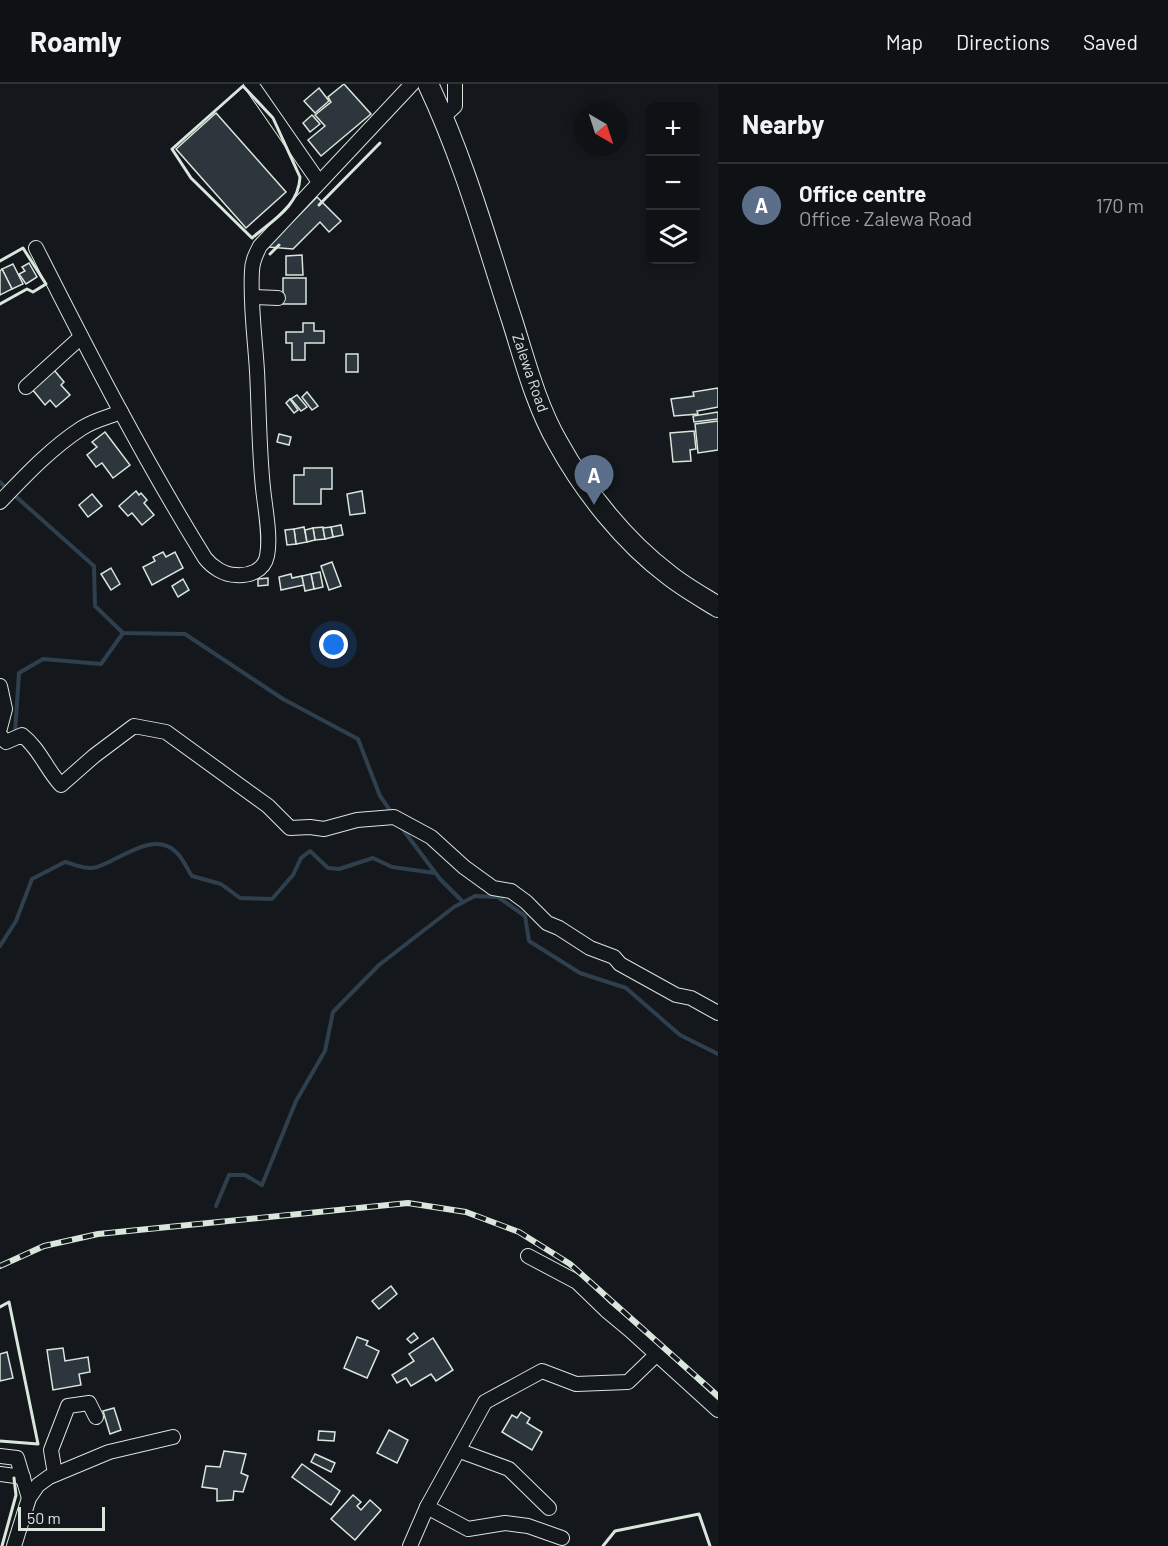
<!DOCTYPE html>
<html lang="en">
<head>
<meta charset="utf-8">
<style>
  :root { --surface:#0f1215; --page:#1d2022; --text:#f1f3f6; --muted:#9b9ea0; --line:#2f3234; --accent:#ffb74d }
  body { margin:0; font-family:Barlow,sans-serif; background:var(--page); color:var(--text) }
  .controls { position:absolute; right:18px; top:18px; display:grid; overflow:hidden; border-radius:9px; box-shadow:0 3px 9px #0003 }
  .controls button { width:54px; height:54px; display:grid; place-items:center; padding:0; border:0; border-bottom:2px solid var(--line); background:var(--surface); color:var(--text); font:30px sans-serif }
  .compass { position:absolute; left:574px; top:18px; width:54px; height:54px; border-radius:50%; background:var(--surface); box-shadow:0 3px 9px #0003; rotate:141deg }
  .scale { position:absolute; left:18px; bottom:15px; width:87px; box-sizing:border-box; padding-left:6px; border:3px solid #d8e6dc; border-top:0; font-size:16px; line-height:21px; white-space:nowrap; color:#d8e6dc; -webkit-text-stroke:4px #14181c; paint-order:stroke }
  .you { position:absolute; left:334px; top:561px; width:21px; height:21px; margin:-15px; border:4px solid #fff; border-radius:50%; background:#1a73e8; box-shadow:0 0 0 9px #1a73e833 }
  .badge { display:grid; place-items:center; width:39px; height:39px; border-radius:50%; background:var(--accent); color:#fff; font-size:20px; font-weight:700 }
  .pin { position:absolute; translate:-50% -50px; filter:drop-shadow(0 2px 3px #0008) }
  .pin::after { content:''; position:absolute; top:32px; width:21px; height:18px; background:inherit; clip-path:polygon(0 0,100% 0,50% 100%) }
  .list { margin:0; padding:0; list-style:none }
  h2 { display:flex; justify-content:space-between; align-items:center; height:78px; margin:0; padding:0 24px; font-size:26px }
  h2 small { font-size:20px; font-weight:400; color:var(--muted) }
  .list li { display:grid; grid-template-columns:39px 1fr auto; gap:18px; align-items:center; box-sizing:border-box; height:84px; padding:0 24px; border-top:2px solid var(--line) }
  .list b { display:block; font-size:22px; white-space:nowrap }
  .list p { margin:0; font-size:20px; white-space:nowrap; color:var(--muted) }
  .list em { font-size:20px; font-style:normal; color:var(--muted) }
  .icon { flex:none; width:33px; height:33px; fill:none; stroke:currentColor; stroke-width:2; stroke-linecap:round; stroke-linejoin:round }
  .map { position:relative; flex:none; width:718px; height:1462px; overflow:hidden }
  header { display:flex; align-items:center; gap:36px; box-sizing:border-box; height:84px; padding:0 30px; background:var(--surface); border-bottom:2px solid var(--line) }
  header strong { font-size:28px }
  nav { display:flex; gap:33px; margin-inline-start:auto; font-size:21px }
  main { display:flex }
  aside { flex:1; background:var(--surface) }
  .map>svg:first-child { display:block }
</style>
</head>
<body>
<header>
<strong>Roamly</strong>
<nav><a>Map</a><a>Directions</a><a>Saved</a></nav>
</header>
<main>
<div class="map">
<svg width="718" height="1462" viewBox="0 0 718 1462">
  <rect width="100%" height="100%" fill="#14181c"/>
  <g fill="none" stroke-linecap="round" stroke-linejoin="round">
    <!-- stream -->
    <g stroke="#2f3f4d" stroke-width="4">
      <polyline points="0,398 8,406"/>
      <polyline points="13,410 94,482 95,522 123,549 185,550 283,615 358,655 380,712 392,729"/>
      <polyline points="15,649 19,589 43,575 101,580 123,549"/>
      <polyline points="401,743 440,795 463,818"/>
      <path d="M0,862l16,-25 16,-42 33,-17c11,3 21,8 32,5 23,-7 56,-37 79,-15 7,6 11,17 16,24l29,8 19,14 32,1 21,-24 8,-17 9,-7 18,17 11,1 34,-11 19,9 43,6"/>
      <polyline points="216,1122 229,1091 245,1091 262,1101 296,1017 325,967 333,928 379,881 454,823 475,812 498,813 525,832 529,857 580,889 626,904 680,951 718,970"/>
    </g>
  </g>
  <!-- building -->
  <g fill="#2c363c" stroke="#d8e6dc" stroke-width="1.5">
    <polygon points="344,0 371,30 321,72 308,56 325,42 315,31 331,18 328,13"/>
    <polygon points="319,4 329,17 315,29 304,17"/>
    <polygon points="216,29 286,108 246,144 176,65"/>
    <polygon points="312,31 320,40 310,48 303,39"/>
    <polygon points="317,113 341,137 329,148 320,138 293,165 267,163"/>
    <polygon points="302,171 303,191 286,191 286,172"/>
    <polygon points="29,179 37,193 26,200 19,190 25,187 22,183"/>
    <polygon points="13,180 23,200 12,205 2,185"/>
    <polygon points="2,185 12,205 0,211 0,187"/>
    <rect x="283" y="194" width="23" height="26"/>
    <polygon points="303,239 314,239 314,247 324,247 324,259 305,259 305,276 292,276 292,259 286,259 286,248 303,248"/>
    <rect x="346" y="270" width="12" height="18"/>
    <polygon points="54,286 64,298 61,301 70,311 56,323 50,316 45,321 32,305"/>
    <polygon points="718,304 718,323 697,327 698,330 674,332 671,315 694,312 693,308"/>
    <polygon points="307,308 318,322 312,326 302,313"/>
    <polygon points="297,311 307,323 301,327 291,315"/>
    <polygon points="290,315 298,326 294,329 286,319"/>
    <polygon points="718,328 718,335 694,338 693,332"/>
    <polygon points="718,337 718,366 698,369 695,340"/>
    <polygon points="694,347 696,365 690,366 691,377 673,378 670,349"/>
    <polygon points="105,348 130,381 113,394 102,379 96,383 87,371 97,363 92,358"/>
    <polygon points="279,350 291,353 289,361 277,358"/>
    <polygon points="304,384 332,384 332,405 321,405 321,420 294,420 294,391 304,391"/>
    <polygon points="136,407 139,411 141,409 147,416 144,419 154,431 142,441 132,429 128,432 119,422"/>
    <polygon points="362,407 365,429 350,431 347,410"/>
    <polygon points="92,410 102,422 88,433 79,421"/>
    <polygon points="341,441 343,451 333,453 331,443"/>
    <polygon points="304,443 307,458 296,460 294,445"/>
    <polygon points="323,443 325,455 315,456 313,444"/>
    <polygon points="331,443 333,453 325,455 323,444"/>
    <polygon points="313,444 315,456 307,458 305,446"/>
    <polygon points="294,445 296,460 287,461 285,446"/>
    <polygon points="163,468 166,473 175,468 183,484 152,501 143,483 155,477 153,473"/>
    <polygon points="332,478 341,502 329,506 321,482"/>
    <polygon points="111,484 120,500 111,506 101,490"/>
    <polygon points="320,488 323,503 314,505 311,490"/>
    <polygon points="291,490 292,494 302,492 304,501 281,506 279,493"/>
    <polygon points="311,490 314,505 305,507 302,492"/>
    <polygon points="268,494 268,501 258,502 258,495"/>
    <polygon points="183,495 189,506 178,513 172,502"/>
    <polygon points="391,1202 397,1210 379,1225 372,1217"/>
    <polygon points="414,1249 418,1254 411,1259 407,1255"/>
    <polygon points="357,1253 368,1257 366,1261 379,1267 367,1294 344,1284"/>
    <polygon points="433,1254 453,1286 436,1297 431,1290 411,1302 406,1294 397,1299 392,1291 414,1277 409,1270"/>
    <polygon points="63,1264 65,1277 88,1273 90,1288 79,1290 81,1301 53,1306 47,1266"/>
    <polygon points="7,1268 13,1294 0,1297 0,1270"/>
    <polygon points="114,1324 121,1346 110,1350 103,1327"/>
    <polygon points="521,1328 530,1334 527,1339 542,1348 532,1366 502,1348 512,1331 517,1334"/>
    <polygon points="389,1346 408,1356 397,1379 377,1369"/>
    <polygon points="319,1347 335,1348 334,1357 318,1356"/>
    <polygon points="224,1367 246,1370 241,1389 248,1392 243,1408 234,1407 233,1416 217,1417 217,1405 202,1403 206,1382 220,1383"/>
    <polygon points="315,1370 335,1379 331,1388 311,1378"/>
    <polygon points="302,1380 340,1407 331,1421 292,1393"/>
    <polygon points="353,1411 361,1418 357,1422 361,1426 370,1416 381,1426 355,1456 331,1435"/>
  </g>
  <g fill="none" stroke-linecap="round" stroke-linejoin="round">
    <defs>
      <g id="minor">
        <polyline points="251,0 319,98"/>
        <polyline points="443,33 455,22 455,0"/>
        <path d="M36,164c53,105 107,210 169,310 7,9 19,17 31,17 13,1 28,-4 31,-19 4,-19 -2,-48 -4,-68 -4,-39 -4,-78 -6,-117 -2,-33 -7,-67 -5,-100 0,-10 4,-17 8,-25l152,-162"/>
        <polyline points="253,213 278,214"/>
        <polyline points="26,303 81,253"/>
        <path d="M0,418c25,-26 51,-54 82,-74 12,-8 26,-11 39,-16"/>
        <polyline points="0,602 5,625 0,644"/>
        <path d="M0,651l6,7 16,-7c18,14 24,34 39,50l33,-29 40,-30 32,6 102,74 22,22 20,-1 14,2 33,-9 37,-3 37,20 33,30 29,21 18,3 15,11 21,21 12,5 31,20 24,9 6,7 56,31 15,3 27,15"/>
        <polyline points="528,1172 577,1198 606,1226 630,1246 718,1326"/>
        <polyline points="460,1367 509,1385 549,1424"/>
        <polyline points="0,1372 17,1374 29,1414"/>
        <polyline points="0,1390 23,1393"/>
        <polyline points="55,1390 51,1366 68,1322 89,1319 96,1333"/>
        <polyline points="427,1423 468,1445 505,1439 528,1442 562,1454"/>
        <polyline points="14,1462 29,1414 38,1401 49,1393 109,1368 173,1353"/>
        <polyline points="410,1462 427,1423 485,1318 542,1287 576,1300 628,1298 656,1271"/>
      </g>
      <path id="highway" d="M428,0c36,76 58,156 84,236 13,41 24,85 46,123 27,49 66,98 111,132 15,12 33,22 49,32"/>
    </defs>
    <!-- minor casing -->
    <use href="#minor" stroke="#d8e6dc" stroke-width="16"/>
    <!-- highway casing -->
    <use href="#highway" stroke="#d8e6dc" stroke-width="22"/>
    <!-- minor -->
    <use href="#minor" stroke="#14181c" stroke-width="14"/>
    <!-- highway -->
    <use href="#highway" stroke="#14181c" stroke-width="20"/>
    <defs>
      <polyline id="rail" points="0,1182 44,1162 98,1150 408,1119 466,1128 519,1148 570,1180 718,1312"/>
    </defs>
    <!-- rail casing -->
    <use href="#rail" stroke="#d8e6dc" stroke-width="6"/>
    <!-- rail -->
    <use href="#rail" stroke="#14181c" stroke-width="4" stroke-dasharray="11" stroke-linecap="butt"/>
    <!-- wall -->
    <g stroke="#d8e6dc" stroke-width="3">
      <path d="M243,2l30,32 27,59c-1,29 -27,43 -48,61l-61,-60 -19,-29z"/>
      <polyline points="319,121 380,59"/>
      <polyline points="270,170 279,161"/>
      <polyline points="0,177 23,164 46,200 33,208 27,205 0,220"/>
      <polyline points="0,1223 9,1218 38,1360 0,1357"/>
      <polyline points="2,1462 16,1411 14,1394"/>
      <polyline points="603,1462 615,1447 699,1430 710,1462"/>
    </g>
  </g>
  <g text-anchor="middle" stroke-width="4.5" stroke-linejoin="round" paint-order="stroke">
    <!-- street labels -->
    <g font-size="15" fill="#d8e6dc" stroke="#14181c">
      <text transform="translate(530 289) rotate(71)" y="5">Zalewa Road</text>
    </g>
  </g>
</svg>
<div class="controls">
<button>+</button>
<button>−</button>
<button><svg class="icon" aria-label="layers" viewBox="0 0 24 24"><path d="M12 4l9 5-9 5-9-5zM3 14l9 5 9-5"/></svg></button>
</div>
<svg class="compass" viewBox="-18 -18 36 36"><path d="M0-13l5 13h-10z" fill="#e53935"/><path d="M0 13l5-13h-10z" fill="#9b9ea0"/></svg>
<div class="scale">50 m</div>
<div class="you"></div>
<div class="pin badge" style="left:594px;top:421px;background:#5c6f8a">A</div>
</div>
<aside>
<h2>Nearby<small></small></h2>
<ul class="list">
<li><span class="badge" style="background:#5c6f8a">A</span><div><b>Office centre</b><p>Office · Zalewa Road</p></div><em>170 m</em></li>
</ul>
</aside>
</main>
</body>
</html>
